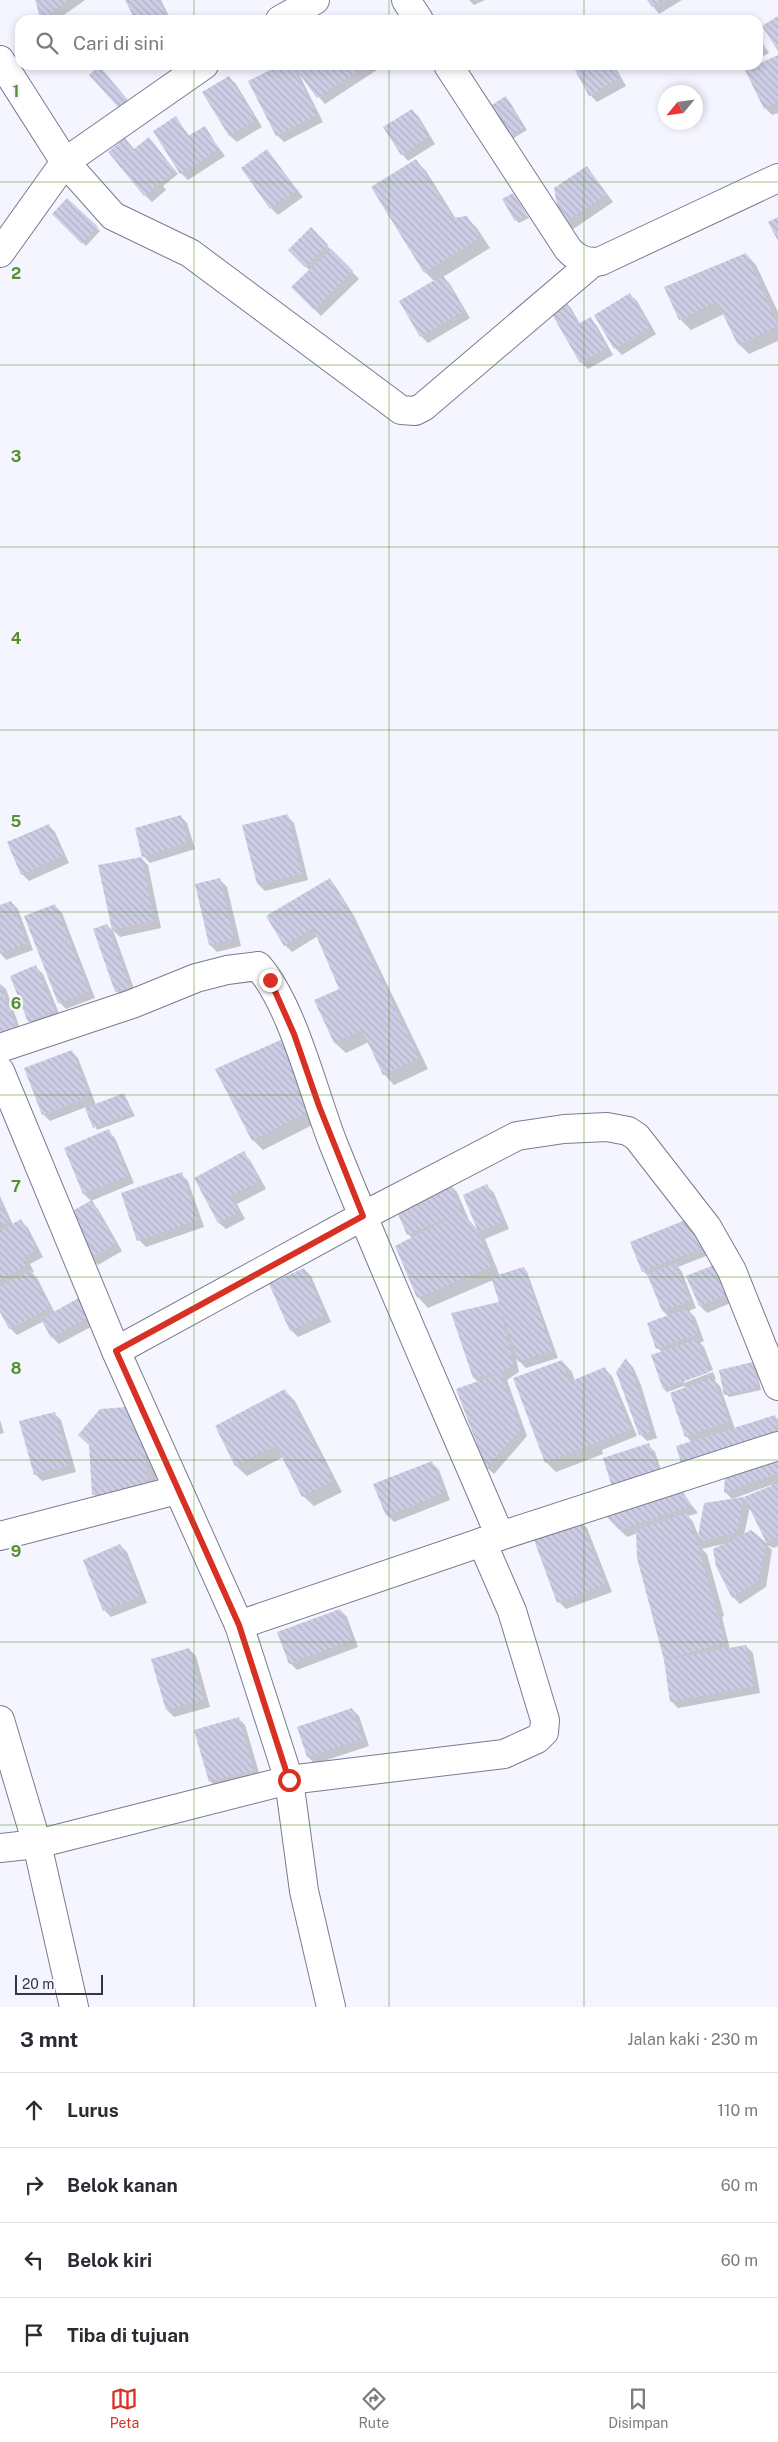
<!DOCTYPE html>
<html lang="id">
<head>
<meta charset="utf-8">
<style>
  :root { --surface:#fff; --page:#f2f2f3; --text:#2b2b33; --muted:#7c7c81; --line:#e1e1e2; --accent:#d93025 }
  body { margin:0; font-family:"Public Sans",sans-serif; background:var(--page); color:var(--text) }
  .compass { position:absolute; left:658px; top:85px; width:45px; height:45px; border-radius:50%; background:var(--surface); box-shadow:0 2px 8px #0003; rotate:241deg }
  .scale { position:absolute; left:15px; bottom:12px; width:88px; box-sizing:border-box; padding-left:5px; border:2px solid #363640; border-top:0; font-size:14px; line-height:18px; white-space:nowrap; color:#363640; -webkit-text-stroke:4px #f4f5ff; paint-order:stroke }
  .stop { position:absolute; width:15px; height:15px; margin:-11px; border:4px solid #d93025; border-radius:50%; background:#fff }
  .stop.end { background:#d93025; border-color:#fff; box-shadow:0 1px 5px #0008 }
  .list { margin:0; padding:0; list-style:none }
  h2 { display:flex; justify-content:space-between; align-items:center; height:65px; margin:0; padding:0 20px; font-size:21px }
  h2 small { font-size:16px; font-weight:400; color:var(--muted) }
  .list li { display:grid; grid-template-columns:32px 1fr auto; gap:15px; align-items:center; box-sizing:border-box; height:75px; padding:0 20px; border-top:1px solid var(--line) }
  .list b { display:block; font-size:19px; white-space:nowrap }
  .list em { font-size:16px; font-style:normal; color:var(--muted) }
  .icon { flex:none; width:28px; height:28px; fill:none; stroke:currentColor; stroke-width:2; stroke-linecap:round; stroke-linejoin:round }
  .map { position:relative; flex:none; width:778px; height:2007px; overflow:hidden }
  .search { position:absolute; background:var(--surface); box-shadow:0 2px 8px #0003; left:15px; right:15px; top:15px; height:55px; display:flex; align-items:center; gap:12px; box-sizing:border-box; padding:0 18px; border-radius:15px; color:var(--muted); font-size:19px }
  .sheet { height:365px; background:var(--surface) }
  nav { display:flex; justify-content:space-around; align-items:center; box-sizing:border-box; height:70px; border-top:1px solid var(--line); background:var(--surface); font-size:14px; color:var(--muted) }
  nav a { display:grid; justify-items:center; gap:2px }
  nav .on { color:var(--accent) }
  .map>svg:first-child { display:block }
</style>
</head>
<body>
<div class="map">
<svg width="778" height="2007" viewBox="0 0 778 2007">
  <defs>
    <pattern id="building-back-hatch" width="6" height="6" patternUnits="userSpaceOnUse" patternTransform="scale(1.25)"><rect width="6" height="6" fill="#cdcde6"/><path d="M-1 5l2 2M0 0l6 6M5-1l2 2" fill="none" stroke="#b1b1c6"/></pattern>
  </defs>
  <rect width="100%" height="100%" fill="#f4f5ff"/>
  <!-- shadow -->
  <g fill="#0003" fill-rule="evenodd">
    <polygon points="36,0 85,0 57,20 40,20"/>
    <polygon points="127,0 161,0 171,20 137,20"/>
    <polygon points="469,0 485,0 474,5"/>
    <polygon points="648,0 682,0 659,14"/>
    <polygon points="758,37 769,53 758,59"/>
    <polygon points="778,56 778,113 772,115 765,108"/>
    <polygon points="283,65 382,65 383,66 325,104 299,74 323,122 284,142 277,135 250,82"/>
    <polygon points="586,65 614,65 626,86 597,102 590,95"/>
    <polygon points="229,77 236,84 262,127 237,142 230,136 204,92"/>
    <polygon points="509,101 527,130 509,141"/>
    <polygon points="412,110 419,117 435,144 408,161 402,154"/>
    <polygon points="176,118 190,137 204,128 225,156 188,180 181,173"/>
    <polygon points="152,142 178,174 163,186 166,190 152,202 145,195 134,150"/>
    <polygon points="267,151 303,197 278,215 271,208"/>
    <polygon points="416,161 426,171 456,219 467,218 477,228 490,248 443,277 450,284 470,318 428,343 421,336 435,282 425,272"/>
    <polygon points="587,167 613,202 569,232 562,225"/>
    <polygon points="513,194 529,218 519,223 516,220"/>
    <polygon points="67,200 100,231 86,246 53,214"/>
    <polygon points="311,229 359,279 321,316 293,288 310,271 289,250"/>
    <polygon points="746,254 756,265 778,312 778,341 749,354 739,344 724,314 691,330 680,319 666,288"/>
    <polygon points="630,295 637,301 656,334 622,355 615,348"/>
    <polygon points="564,301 571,308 580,324 590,319 597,326 613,355 588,369 581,362"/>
    <polygon points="180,816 187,823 195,849 150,863 143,856"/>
    <polygon points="287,816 294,823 308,880 265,891 258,884"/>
    <polygon points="48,825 55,832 69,863 29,881 22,874"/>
    <polygon points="141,858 148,865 161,928 120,937 113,930 136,994 123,998 116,991 107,925 113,931 100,866"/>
    <polygon points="220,880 227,887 241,946 217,952 210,945"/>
    <polygon points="330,880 336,887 354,916 428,1069 394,1085 384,1074 369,1042 346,1053 335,1043 316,1001 340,990 318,936 292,952 285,945"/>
    <polygon points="11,902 18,909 33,950 6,960 0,953 0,906"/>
    <polygon points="55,906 62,913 95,998 66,1009 59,1002"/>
    <polygon points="36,967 43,974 61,1018 36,1028 29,1021"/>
    <polygon points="0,984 6,989 22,1034 0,1037"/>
    <polygon points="71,1051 78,1058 96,1105 124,1094 135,1116 97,1130 86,1107 50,1121 43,1114"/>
    <polygon points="217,1070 328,1117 263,1150 253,1140"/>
    <polygon points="108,1131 115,1138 134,1183 91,1201 84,1194 65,1149"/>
    <polygon points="243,1153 250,1160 266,1189 237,1204 245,1219 226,1229 219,1223"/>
    <polygon points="181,1174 188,1181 204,1227 146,1247 139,1240"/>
    <polygon points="450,1185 457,1192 469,1220 479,1232 464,1196 487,1186 494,1193 509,1229 485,1239 500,1276 524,1268 527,1272 558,1358 526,1368 516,1358 519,1372 507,1380 527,1436 494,1474 487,1468 458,1390 478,1382 474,1378 453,1314 500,1302 493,1280 428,1308 418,1297 412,1238 408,1234"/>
    <polygon points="0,1196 13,1225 21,1221 28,1228 43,1257 30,1264 34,1272 32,1273 37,1278 55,1313 92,1303 102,1321 59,1344 52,1337 44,1321 17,1335 10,1328 0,1310"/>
    <polygon points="91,1202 98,1209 122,1251 98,1265 91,1258"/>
    <polygon points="693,1218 711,1254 678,1267 682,1272 696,1308 689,1311 695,1317 704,1341 700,1343 704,1347 713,1370 684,1380 684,1383 713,1372 716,1379 714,1380 720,1386 735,1429 775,1416 778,1420 778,1446 692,1443 686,1436 687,1388 684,1386 667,1392 664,1389 652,1356 662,1352 657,1348 669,1317 663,1311 651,1279 643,1271"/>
    <polygon points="714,1266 721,1273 733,1302 707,1313 700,1306 688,1277"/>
    <polygon points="304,1269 311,1276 331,1322 298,1337 291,1330"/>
    <polygon points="626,1360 633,1367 641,1385 657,1438 647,1441 640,1434"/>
    <polygon points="562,1361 572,1372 575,1381 605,1369 612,1376 637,1436 602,1450 603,1454 556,1472 546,1462"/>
    <polygon points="752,1364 756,1367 761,1390 729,1397 726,1394"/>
    <polygon points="285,1391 295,1401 342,1492 314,1506 303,1496 283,1457 247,1476 236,1466 216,1426"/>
    <polygon points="126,1408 155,1459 158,1501 104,1504 93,1494"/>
    <polygon points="54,1413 61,1420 76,1472 42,1481 35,1474"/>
    <polygon points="0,1420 4,1433 0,1434"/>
    <polygon points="648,1445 655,1452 665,1482 621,1496"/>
    <path d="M778,1457v89l-4,2 -7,-3 5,5 -6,37 -26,17 -7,-7 -16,-31 6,-22 -21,5 5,5 17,62 -2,1 8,32 16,-3 7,7 7,40 -82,15 -7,-7 -6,-42 -27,-126 -11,4 -7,-7 60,-40 18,23 -10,3 5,6 6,15 6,-33 40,-5 27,-13 -1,-1 -39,14 -7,-7zM750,1507l17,35v1l-23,-8z"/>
    <polygon points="432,1463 439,1470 450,1500 394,1522 387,1515"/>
    <polygon points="580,1521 587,1528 612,1592 566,1609 559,1602"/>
    <polygon points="120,1545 127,1552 147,1603 111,1617 104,1610"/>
    <polygon points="340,1610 347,1617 358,1647 297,1670 290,1663"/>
    <polygon points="189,1649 196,1656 210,1707 174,1717 167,1710 153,1660"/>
    <polygon points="352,1709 359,1716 369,1746 315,1764 308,1757 298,1727"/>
    <polygon points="238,1718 245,1725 260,1776 217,1788 210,1781"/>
  </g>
  <!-- building -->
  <g fill="url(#building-back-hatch)">
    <polygon points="35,0 69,0 41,20"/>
    <polygon points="125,0 158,0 169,20 135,20"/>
    <polygon points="647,0 664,0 652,7"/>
    <polygon points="778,16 778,51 762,26"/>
    <polygon points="758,34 766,49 758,54"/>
    <polygon points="778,55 778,102 764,109 745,70"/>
    <polygon points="280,65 292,65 317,115 276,136 248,81"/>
    <polygon points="293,65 367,65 317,98"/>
    <polygon points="583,65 612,65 620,78 589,96 575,70"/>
    <polygon points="99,66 128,100 119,108 89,75"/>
    <polygon points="229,76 256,120 229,136 202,92"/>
    <polygon points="506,96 524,127 505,138 487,108"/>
    <polygon points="412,109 429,137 401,155 383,127"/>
    <polygon points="176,116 188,136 205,126 219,149 180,174 153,131"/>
    <polygon points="149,137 175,171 144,196 108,152 125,138 134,149"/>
    <polygon points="267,149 297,190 270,209 241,168"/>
    <polygon points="416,159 453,218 467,216 480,238 424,273 371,187"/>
    <polygon points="587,166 606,195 561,225 554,188"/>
    <polygon points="513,193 527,215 515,221 502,199"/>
    <polygon points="67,198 98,227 82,244 52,214"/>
    <polygon points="778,217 778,241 768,222"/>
    <polygon points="311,227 328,245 305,267 288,250"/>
    <polygon points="331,249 353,271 314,310 291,287"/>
    <polygon points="746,253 778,326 738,345 717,302 679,320 664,287"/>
    <polygon points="443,275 464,311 420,337 399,301"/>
    <polygon points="630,293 650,327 614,349 594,315"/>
    <polygon points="565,300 578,324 591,317 607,348 580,363 549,309"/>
    <polygon points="288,814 302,874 257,884 242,825"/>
    <polygon points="181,815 188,842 142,857 135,828"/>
    <polygon points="49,824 63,856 21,875 7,842"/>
    <polygon points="142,857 154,921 112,930 98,865"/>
    <polygon points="220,878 234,939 209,945 195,884"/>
    <polygon points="330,878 347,908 419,1058 383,1075 362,1030 334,1043 314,1000 339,989 313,928 284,946 266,916"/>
    <polygon points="11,901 27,943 0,953 0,905"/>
    <polygon points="55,904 89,991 58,1003 24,916"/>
    <polygon points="107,924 130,987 115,992 93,929"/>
    <polygon points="36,965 55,1011 28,1022 10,976"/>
    <polygon points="0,984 16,1027 0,1033"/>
    <polygon points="294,1034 319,1106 252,1141 215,1069"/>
    <polygon points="72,1050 90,1096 42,1115 24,1068"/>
    <polygon points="124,1093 132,1113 93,1128 85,1108"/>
    <polygon points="109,1129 128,1176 83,1194 64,1148"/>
    <polygon points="244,1151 260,1181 231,1196 239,1212 218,1223 194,1178"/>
    <polygon points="182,1172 198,1220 137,1241 121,1193"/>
    <polygon points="450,1183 462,1212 478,1232 491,1267 417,1298 395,1246 457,1214 407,1235 395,1207"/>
    <polygon points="487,1184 503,1222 478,1232 463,1195"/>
    <polygon points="92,1200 116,1244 90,1258 65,1215"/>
    <polygon points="0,1202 9,1222 0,1225"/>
    <polygon points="693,1217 705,1247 642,1272 630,1242"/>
    <polygon points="21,1219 37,1250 24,1257 28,1265 0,1280 0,1231"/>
    <polygon points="676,1263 690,1301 662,1311 647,1274"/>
    <polygon points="714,1265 726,1295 699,1306 686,1276"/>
    <polygon points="524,1267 552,1351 518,1362 500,1306 513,1365 501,1373 473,1378 451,1313 499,1302 491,1277"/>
    <polygon points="304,1268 325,1315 290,1331 269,1284"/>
    <polygon points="30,1270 50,1308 9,1329 0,1312 0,1286"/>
    <polygon points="86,1294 96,1313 51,1338 41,1319"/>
    <polygon points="688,1308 698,1334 656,1349 647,1323"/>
    <polygon points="697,1339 710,1372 663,1389 651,1355"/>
    <polygon points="626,1358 634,1376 651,1432 639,1435 616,1372"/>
    <polygon points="562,1360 569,1382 605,1367 631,1429 545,1463 513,1378"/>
    <polygon points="753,1362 758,1387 724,1395 719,1370"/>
    <polygon points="501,1373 521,1429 486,1468 456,1389"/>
    <polygon points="713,1377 729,1421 685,1437 670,1393"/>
    <polygon points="285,1389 333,1481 302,1497 276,1445 235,1466 215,1426"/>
    <polygon points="127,1407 145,1448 148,1491 92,1495 89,1445 78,1435 100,1409"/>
    <polygon points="55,1412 70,1465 34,1475 19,1421"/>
    <polygon points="775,1415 778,1437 682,1467 676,1446"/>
    <polygon points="649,1443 659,1475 613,1490 603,1458"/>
    <polygon points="778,1456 778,1473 724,1493 725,1475"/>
    <polygon points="432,1461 444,1493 386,1516 373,1484"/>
    <polygon points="778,1483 778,1537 766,1542 744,1497"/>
    <polygon points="681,1489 692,1506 619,1530 603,1513"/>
    <polygon points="744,1497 737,1532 697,1542 725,1643 667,1659 746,1645 754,1686 670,1702 664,1660 637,1558 636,1530 687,1513 697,1542 704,1503"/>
    <polygon points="581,1519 605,1585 557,1603 533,1537"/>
    <polygon points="751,1530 766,1542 759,1580 732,1598 716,1566 713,1549"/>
    <polygon points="120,1544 141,1596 103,1611 83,1560"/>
    <polygon points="340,1609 352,1640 289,1664 277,1632"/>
    <polygon points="189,1648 204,1700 166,1710 151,1659"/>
    <polygon points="352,1708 363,1739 307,1757 297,1727"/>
    <polygon points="239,1717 254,1770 209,1782 194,1730"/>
  </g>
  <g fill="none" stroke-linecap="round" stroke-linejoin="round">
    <defs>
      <g id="minor">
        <polyline points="406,0 419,20"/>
        <polyline points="280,20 315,0"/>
        <polyline points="0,60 65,162 113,216 190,253 401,410 415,411 423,407 592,263"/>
        <path d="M448,65l120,184c9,10 19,15 33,12l177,-83"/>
        <polyline points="0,253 65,162 204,65"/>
        <path d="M0,1048l132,-44 64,-26 31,-8 31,-4c35,40 55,126 75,177 53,132 111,262 167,393"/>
        <polyline points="0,1071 116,1351 239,1625 289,1780 304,1891 331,2007"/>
        <polyline points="116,1351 363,1216 517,1136 564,1129 607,1127 628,1131 637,1137 707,1227 732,1271 778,1386"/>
        <polyline points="0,1536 177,1490"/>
        <polyline points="239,1625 500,1536 778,1446"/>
        <polyline points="0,1720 37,1844 74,2007"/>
        <polyline points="0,1848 37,1844 289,1780 504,1754 537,1739 544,1732 545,1720 512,1611 482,1542"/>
      </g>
    </defs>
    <!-- minor casing -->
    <use href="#minor" stroke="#7b7b91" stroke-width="30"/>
    <!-- minor -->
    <use href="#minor" stroke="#fff" stroke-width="28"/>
  </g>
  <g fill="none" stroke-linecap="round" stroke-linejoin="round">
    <!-- route -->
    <polyline stroke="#d93025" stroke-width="6" points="270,980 294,1034 319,1106 363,1216 116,1351 239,1625 289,1780"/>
  </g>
  <!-- grid -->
  <path fill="none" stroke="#56902d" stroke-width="1" stroke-opacity="0.55" d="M194,0v20M389,0v20M584,0v20M194,65v1942M389,65v1942M584,65v1942M0,182h778M0,365h778M0,547h778M0,730h778M0,912h778M0,1095h778M0,1277h778M0,1460h778M0,1642h778M0,1825h778"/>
  <g font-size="16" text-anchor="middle" font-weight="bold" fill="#56902d" stroke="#f4f5ff" stroke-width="5" stroke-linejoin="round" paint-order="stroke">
    <text x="16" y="97">1</text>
    <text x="16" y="279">2</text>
    <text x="16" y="462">3</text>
    <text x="16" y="644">4</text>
    <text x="16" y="827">5</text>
    <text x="16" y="1009">6</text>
    <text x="16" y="1192">7</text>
    <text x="16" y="1374">8</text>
    <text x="16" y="1557">9</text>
  </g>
</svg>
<svg class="compass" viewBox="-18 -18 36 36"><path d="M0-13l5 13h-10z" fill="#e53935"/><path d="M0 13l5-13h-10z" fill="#7c7c81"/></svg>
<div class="scale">20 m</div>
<div class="stop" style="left:289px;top:1780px"></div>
<div class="stop end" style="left:270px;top:980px"></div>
<div class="search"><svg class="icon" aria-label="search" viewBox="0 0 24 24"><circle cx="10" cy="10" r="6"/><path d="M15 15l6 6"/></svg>Cari di sini</div>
</div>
<section class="sheet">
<h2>3 mnt<small>Jalan kaki · 230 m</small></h2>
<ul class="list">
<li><svg class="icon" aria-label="ahead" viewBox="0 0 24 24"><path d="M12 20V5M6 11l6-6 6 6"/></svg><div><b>Lurus</b></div><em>110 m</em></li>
<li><svg class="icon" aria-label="right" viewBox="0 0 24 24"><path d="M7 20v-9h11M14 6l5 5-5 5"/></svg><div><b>Belok kanan</b></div><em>60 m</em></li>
<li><svg class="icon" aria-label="left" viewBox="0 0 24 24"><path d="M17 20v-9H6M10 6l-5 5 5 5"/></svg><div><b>Belok kiri</b></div><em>60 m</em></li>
<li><svg class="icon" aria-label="arrive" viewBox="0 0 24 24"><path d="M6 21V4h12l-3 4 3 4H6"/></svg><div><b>Tiba di tujuan</b></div></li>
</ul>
</section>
<nav>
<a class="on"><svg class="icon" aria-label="map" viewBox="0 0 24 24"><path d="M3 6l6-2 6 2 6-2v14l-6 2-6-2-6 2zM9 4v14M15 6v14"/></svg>Peta</a>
<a><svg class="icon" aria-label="directions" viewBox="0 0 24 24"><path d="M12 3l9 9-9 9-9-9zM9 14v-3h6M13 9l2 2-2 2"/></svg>Rute</a>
<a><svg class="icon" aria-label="saved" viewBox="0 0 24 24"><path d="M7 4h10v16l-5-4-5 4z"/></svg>Disimpan</a>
</nav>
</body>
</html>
